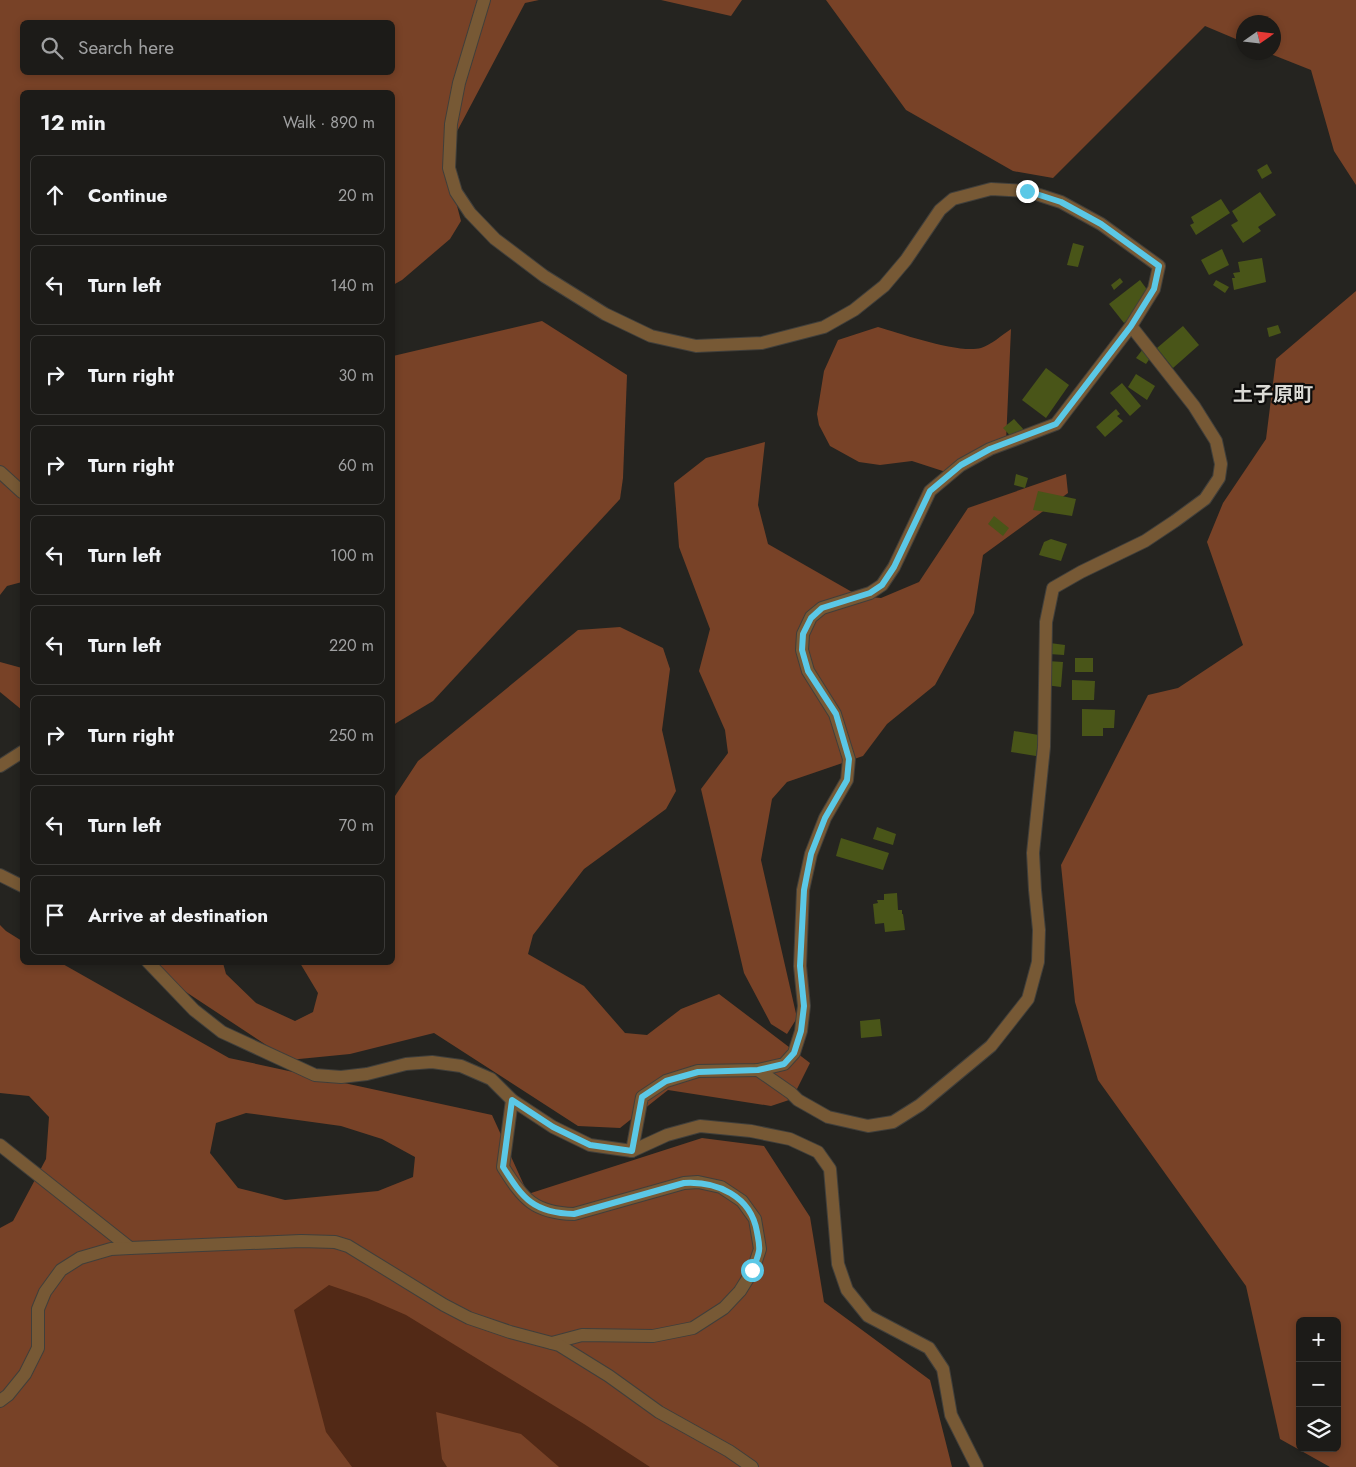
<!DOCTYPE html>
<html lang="en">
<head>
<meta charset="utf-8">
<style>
  :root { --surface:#1c1b18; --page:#252421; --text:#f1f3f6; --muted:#a0a1a2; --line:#3a3937 }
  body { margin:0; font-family:Jost,"Noto Sans JP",sans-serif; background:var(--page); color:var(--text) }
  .controls { position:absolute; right:15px; bottom:15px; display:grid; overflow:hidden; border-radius:8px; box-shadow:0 2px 8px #0003 }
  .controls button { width:45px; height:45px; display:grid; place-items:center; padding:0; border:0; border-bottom:1px solid var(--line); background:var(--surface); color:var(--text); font:25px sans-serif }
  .compass { position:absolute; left:1236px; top:15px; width:45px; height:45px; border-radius:50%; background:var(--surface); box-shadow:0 2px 8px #0003; rotate:76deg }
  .stop { position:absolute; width:15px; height:15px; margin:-11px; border:4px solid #5bc8e6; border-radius:50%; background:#fff }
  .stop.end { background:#5bc8e6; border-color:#fff; box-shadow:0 1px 5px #0008 }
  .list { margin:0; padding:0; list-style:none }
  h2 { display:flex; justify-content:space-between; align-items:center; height:65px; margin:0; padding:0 20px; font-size:21px }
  h2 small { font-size:16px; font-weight:400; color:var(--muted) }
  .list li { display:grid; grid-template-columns:32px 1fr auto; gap:15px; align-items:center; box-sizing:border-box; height:80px; margin:0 10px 10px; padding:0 10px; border:1px solid var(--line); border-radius:8px }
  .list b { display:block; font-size:19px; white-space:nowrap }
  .list em { font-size:16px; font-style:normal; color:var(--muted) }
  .icon { flex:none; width:28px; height:28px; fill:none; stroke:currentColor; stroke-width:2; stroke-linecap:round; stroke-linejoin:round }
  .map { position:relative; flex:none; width:1356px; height:1467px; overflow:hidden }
  .search { position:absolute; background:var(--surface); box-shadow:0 2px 8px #0003; left:20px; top:20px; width:375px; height:55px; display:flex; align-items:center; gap:12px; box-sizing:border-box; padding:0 18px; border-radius:8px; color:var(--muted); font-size:19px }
  .panel { position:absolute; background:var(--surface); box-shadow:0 2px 8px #0003; left:20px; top:90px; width:375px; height:875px; border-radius:8px }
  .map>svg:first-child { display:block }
</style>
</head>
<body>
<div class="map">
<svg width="1356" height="1467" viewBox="0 0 1356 1467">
  <rect width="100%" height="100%" fill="#252420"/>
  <!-- green -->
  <polygon fill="#522916" points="433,1205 792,1467 271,1467 215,1286"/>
  <!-- forest -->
  <g fill="#784227" fill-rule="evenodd">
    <path d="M0,0h539l-14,3 -81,153 17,65 -11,18 -48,41 -9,5 -1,-193h-370v490l-15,4 -7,9zM22,22h370v50h-370z"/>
    <polygon points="661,0 742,0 731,16"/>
    <polygon points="826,0 1356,0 1356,185 1334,151 1311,70 1268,53 1274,52 1274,22 1244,22 1243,42 1205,26 1053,178 1013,171 906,110"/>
    <path d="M1356,291v1176h-26l-50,-28 -34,-153 -148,-206 -23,-78 -14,-137 87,-170 30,-7 65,-43 -36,-103 16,-39 43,-64 10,-80zM1300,1321h37v127h-37z"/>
    <polygon points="542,321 627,375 623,478 620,499 433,701 393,725 393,356"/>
    <path d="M878,327c24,7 81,27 103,21 10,-3 21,-13 30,-19l-5,113 -54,32 -40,-13 -32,4 -21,-3 -29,-16 -11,-21 -2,-11 7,-43 14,-31z"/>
    <polygon points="765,442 758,505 768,544 859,596 881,598 919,582 968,508 1066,474 1068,493 983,555 974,613 935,685 887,724 863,756 787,782 772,799 761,860 797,1018 787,1034 771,1024 744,973 701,789 728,753 725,730 699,671 710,629 679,547 674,483 706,458"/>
    <polygon points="620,627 663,648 670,669 662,730 676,791 666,809 584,869 533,935 528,954 584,986 625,1033 647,1035 681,1009 719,994 810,1063 792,1099 771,1106 668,1090 620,1128 578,1126 434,1033 350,1054 289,1060 142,963 223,963 226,974 256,1003 295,1021 313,1012 318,993 300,963 392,962 393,799 418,761 578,630"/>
    <polygon points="0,662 22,668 22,710 0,692"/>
    <path d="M0,925l6,6 16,10v21l39,1 168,95 263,57 36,79 174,-56 62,8 46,71 14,85 106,78 22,87h-302l-66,-43 -178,-109 -39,-17 -38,-13 -35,25 32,122 26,35h-352v-239l13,-7 33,-62 3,-42 -20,-21 -29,-3zM246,1113l95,13 41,13 33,18 -2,20 -35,14 -93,9 -47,-12 -28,-35 6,-30z"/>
    <polygon points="436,1412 521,1434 559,1467 447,1467 442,1459"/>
  </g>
  <!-- building -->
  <g fill="#495518">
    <polygon points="1267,164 1272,173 1262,179 1257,170"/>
    <polygon points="1260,192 1276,215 1258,227 1261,231 1243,243 1231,225 1238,221 1232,211"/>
    <polygon points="1221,199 1230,213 1196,235 1190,225 1194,223 1191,217"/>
    <polygon points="1073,243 1084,246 1078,267 1067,265"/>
    <polygon points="1222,249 1229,265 1209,275 1201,260"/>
    <polygon points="1262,258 1266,282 1234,290 1232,278 1235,278 1233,273 1240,272 1238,262"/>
    <polygon points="1120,278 1123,282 1114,290 1111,285"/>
    <polygon points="1140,280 1154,299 1124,323 1109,304"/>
    <polygon points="1216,280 1229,287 1225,293 1213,285"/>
    <polygon points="1278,325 1281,333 1269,337 1267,328"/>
    <polygon points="1183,326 1199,345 1173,368 1157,348"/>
    <polygon points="1146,345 1155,351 1146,364 1136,358"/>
    <polygon points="1046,368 1069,385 1046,418 1022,400"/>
    <polygon points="1136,374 1155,386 1147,400 1128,387"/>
    <polygon points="1122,383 1141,406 1130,416 1110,393"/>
    <polygon points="1116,409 1120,414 1117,416 1123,421 1105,437 1096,427"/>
    <polygon points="1014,419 1026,432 1016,442 1003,428"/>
    <polygon points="1016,474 1028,478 1025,488 1014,485"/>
    <polygon points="1038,491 1076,499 1072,516 1033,510"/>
    <polygon points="994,516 1009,528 1003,536 988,524"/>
    <polygon points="1051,539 1067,544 1061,561 1039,555 1044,542"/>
    <polygon points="1050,643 1065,645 1064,655 1049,654"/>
    <rect x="1075" y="658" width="18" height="14"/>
    <polygon points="1047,661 1063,662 1061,687 1045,685"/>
    <polygon points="1072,680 1095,681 1094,700 1072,700"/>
    <polygon points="1082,709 1115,710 1114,728 1103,728 1103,736 1082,736"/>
    <polygon points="1014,731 1039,735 1036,756 1011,752"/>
    <polygon points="877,827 896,834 893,845 873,839"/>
    <polygon points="841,838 889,853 883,870 836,856"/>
    <polygon points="897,893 898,910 902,910 902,914 903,914 905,930 885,932 884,923 875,924 873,904 878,903 877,900 884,900 884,894"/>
    <polygon points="880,1019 882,1036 861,1038 860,1021"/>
  </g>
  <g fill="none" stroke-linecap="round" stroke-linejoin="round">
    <defs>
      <g id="minor">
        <polyline points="484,0 459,83 451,124 449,168 456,192 470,213 495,239 544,276 605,314 651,336 696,346 762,343 824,327 854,310 884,286 906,260 940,210 953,199 991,189 1027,191 1061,202 1101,224 1159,266 1154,289 1131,326 1056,424 990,449 961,465 930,491 894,567 882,585 870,593 822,608 811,617 803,634 802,650 808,671 835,714 849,759 847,780 825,818 811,854 803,890 800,966 804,1006 801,1031 794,1053 784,1064 758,1070 698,1071 666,1081 642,1097 632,1151"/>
        <polyline points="0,472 22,492"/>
        <polyline points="0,766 22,752"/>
        <polyline points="758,1070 791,1093 798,1100 828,1117 868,1126 893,1122 920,1105 991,1046 1028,999 1038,962 1039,930 1035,890 1033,853 1044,747 1046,622 1053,588 1081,572 1145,541 1175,521 1205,499 1219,478 1221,464 1216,441 1194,406 1131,326"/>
        <path d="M512,1100l-9,67c20,32 31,46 71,47l110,-31 14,-1 23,5 21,14 13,18 5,30 -7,21 -13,21 -16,17 -31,20 -40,8 -71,-1 -30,8"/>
        <polyline points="0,1145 130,1248"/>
        <polyline points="0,1401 8,1395 25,1374 38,1348 38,1309 45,1292 61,1270 80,1258 111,1249 130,1248 301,1241 335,1242 348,1246 444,1305 469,1318 510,1332 559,1345 609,1376 659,1412 729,1451 752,1467"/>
      </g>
      <g id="tertiary">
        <polyline points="0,875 22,886"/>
        <polyline points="148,962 194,1010 222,1032 315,1075 341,1077 367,1074 406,1064 432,1062 461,1066 491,1079 512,1100 553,1127 590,1145 632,1151 667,1135 700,1126 751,1131 790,1139 818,1152 830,1169 838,1264 847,1290 868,1316 929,1348 943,1369 951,1415 977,1467"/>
      </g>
    </defs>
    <!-- minor casing -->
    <use href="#minor" stroke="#403f3b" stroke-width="14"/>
    <!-- tertiary casing -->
    <use href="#tertiary" stroke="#403f3b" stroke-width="14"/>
    <!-- minor -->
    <use href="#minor" stroke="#775935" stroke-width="12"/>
    <!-- tertiary -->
    <use href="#tertiary" stroke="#775935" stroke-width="12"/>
  </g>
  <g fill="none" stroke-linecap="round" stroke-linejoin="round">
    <!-- route -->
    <path stroke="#5bc8e6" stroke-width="6" d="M752,1270c3,-6 6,-13 7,-19 1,-6 -1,-13 -2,-19 -6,-36 -40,-51 -73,-49l-110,31c-40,-1 -51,-15 -71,-47l9,-67 41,27 37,18 42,6 10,-54 24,-16 32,-9 60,-2 26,-6 10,-11 7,-22 3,-25 -4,-40 4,-76 7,-36 14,-36 22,-38 2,-21 -13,-45 -28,-43 -6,-21 1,-16 8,-16 11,-10 48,-15 12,-8 12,-18 36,-76 31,-26 29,-16 66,-25 75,-98 23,-37 5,-23 -58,-42 -40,-22 -34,-11"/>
  </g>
  <g text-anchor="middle" stroke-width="4.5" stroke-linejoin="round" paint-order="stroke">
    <!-- quarter labels -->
    <g font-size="20" font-weight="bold" fill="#dbdad5" stroke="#0e0d0c">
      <text x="1273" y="401">土子原町</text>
    </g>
  </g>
</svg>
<div class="controls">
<button>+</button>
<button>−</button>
<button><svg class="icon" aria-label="layers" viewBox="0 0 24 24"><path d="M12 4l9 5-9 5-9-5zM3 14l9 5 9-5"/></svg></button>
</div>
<svg class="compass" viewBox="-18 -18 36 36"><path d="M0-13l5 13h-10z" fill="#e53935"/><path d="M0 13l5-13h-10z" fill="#a0a1a2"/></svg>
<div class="stop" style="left:752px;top:1270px"></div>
<div class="stop end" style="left:1027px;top:191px"></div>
<div class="search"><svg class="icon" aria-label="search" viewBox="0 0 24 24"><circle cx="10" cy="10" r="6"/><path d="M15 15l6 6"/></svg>Search here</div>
<section class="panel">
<h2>12 min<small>Walk · 890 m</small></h2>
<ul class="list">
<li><svg class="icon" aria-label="ahead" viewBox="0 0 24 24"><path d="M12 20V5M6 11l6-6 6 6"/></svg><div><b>Continue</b></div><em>20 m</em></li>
<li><svg class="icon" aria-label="left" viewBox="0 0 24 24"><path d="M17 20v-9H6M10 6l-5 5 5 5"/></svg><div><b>Turn left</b></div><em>140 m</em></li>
<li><svg class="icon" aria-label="right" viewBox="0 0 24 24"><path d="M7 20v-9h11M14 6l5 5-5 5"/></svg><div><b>Turn right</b></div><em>30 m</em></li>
<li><svg class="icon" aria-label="right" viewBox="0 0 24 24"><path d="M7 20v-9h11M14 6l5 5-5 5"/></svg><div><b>Turn right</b></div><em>60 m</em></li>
<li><svg class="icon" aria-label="left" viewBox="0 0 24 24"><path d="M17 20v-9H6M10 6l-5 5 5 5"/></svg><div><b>Turn left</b></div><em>100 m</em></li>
<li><svg class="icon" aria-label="left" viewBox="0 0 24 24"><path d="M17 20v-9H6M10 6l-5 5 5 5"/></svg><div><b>Turn left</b></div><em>220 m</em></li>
<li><svg class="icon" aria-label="right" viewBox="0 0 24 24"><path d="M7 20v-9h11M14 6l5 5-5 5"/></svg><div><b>Turn right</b></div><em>250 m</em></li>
<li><svg class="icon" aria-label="left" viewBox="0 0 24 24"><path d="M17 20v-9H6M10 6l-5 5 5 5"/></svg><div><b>Turn left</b></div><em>70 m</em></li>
<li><svg class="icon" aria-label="arrive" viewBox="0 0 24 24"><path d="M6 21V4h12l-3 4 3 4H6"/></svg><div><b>Arrive at destination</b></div></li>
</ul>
</section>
</div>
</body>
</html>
